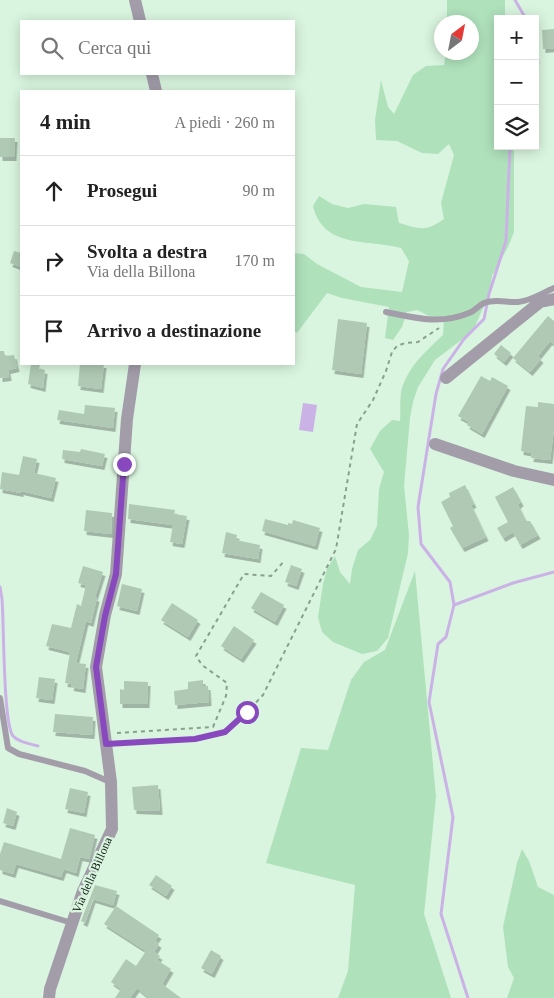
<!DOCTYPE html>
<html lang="it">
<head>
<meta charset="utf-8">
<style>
  :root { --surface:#fff; --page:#f6f6f6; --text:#222; --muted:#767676; --line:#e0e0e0 }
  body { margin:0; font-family:Georgia,serif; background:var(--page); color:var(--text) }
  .controls { position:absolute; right:15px; top:15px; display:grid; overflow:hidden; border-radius:0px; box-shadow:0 2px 12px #0003 }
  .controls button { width:45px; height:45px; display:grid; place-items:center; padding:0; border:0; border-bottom:1px solid var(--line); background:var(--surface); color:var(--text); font:25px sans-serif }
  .compass { position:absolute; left:434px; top:15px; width:45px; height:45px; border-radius:50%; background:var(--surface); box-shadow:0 2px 12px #0003; rotate:32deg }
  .stop { position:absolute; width:15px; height:15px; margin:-11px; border:4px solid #8849be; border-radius:50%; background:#fff }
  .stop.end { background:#8849be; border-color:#fff; box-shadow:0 1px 5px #0008 }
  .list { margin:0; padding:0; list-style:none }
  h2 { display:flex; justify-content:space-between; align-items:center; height:65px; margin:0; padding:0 20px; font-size:21px }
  h2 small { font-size:16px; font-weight:400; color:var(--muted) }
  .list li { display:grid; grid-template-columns:32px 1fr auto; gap:15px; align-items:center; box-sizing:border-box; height:70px; padding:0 20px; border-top:1px solid var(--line) }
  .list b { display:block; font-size:19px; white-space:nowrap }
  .list p { margin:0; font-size:16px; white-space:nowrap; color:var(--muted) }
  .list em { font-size:16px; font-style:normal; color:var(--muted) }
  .icon { flex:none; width:28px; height:28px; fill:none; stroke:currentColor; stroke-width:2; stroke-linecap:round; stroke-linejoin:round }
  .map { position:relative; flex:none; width:554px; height:998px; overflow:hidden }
  .search { position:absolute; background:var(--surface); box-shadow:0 2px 12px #0003; left:20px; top:20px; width:275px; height:55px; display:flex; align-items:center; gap:12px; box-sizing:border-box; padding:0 18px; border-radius:0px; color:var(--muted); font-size:19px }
  .panel { position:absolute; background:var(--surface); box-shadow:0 2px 12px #0003; left:20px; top:90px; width:275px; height:275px; border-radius:0px }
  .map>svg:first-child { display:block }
</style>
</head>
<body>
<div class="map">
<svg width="554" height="998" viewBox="0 0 554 998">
  <defs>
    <filter id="shadow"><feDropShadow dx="2.5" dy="4" stdDeviation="0" flood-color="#0004"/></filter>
  </defs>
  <rect width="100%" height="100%" fill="#d9f5df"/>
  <!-- green -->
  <g fill="#afe1bb">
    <path d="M447,0h58v19h-7v127h16v86l-6,15 -16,29 -2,16 -17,39 -38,29 -17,27 -5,15 -3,16 -6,68 5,49 -1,18 -20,85 -11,13 -15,3 -29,-12 -11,-10 -4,-15 5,-33 4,-15 8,-13 5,16 10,12 2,-15 6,-19 12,-10 7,-14 2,-37 5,-17 -14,-23 10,-18 12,-11 8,1c1,-11 -1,-26 3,-36 7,-20 25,-36 40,-50l1,-16 -13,-2 -14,-7 -10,2 -5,15 -9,13 -8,-2 4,-31 -47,-9 -15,-5 -30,40 -3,-2v-78l10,1 13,10 44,23 41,5 7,-31 -8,-13c-33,-9 -78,1 -88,-42l6,-10 13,8 16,4 16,-4 32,3 3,16c21,6 27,9 45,-4l-3,-16 13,-48 -5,-11 -11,10 -16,-1 -25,-12 -21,-1 -1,-20 6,-40 7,27 6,7 19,-39 13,-9 18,-1 2,-12 26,-1v-30h-25z"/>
    <polygon points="415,571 436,797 424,914 451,998 338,998 348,971 355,885 266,863 301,748 328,750 351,680 364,662 385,650"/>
    <polygon points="522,849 529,861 538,887 554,895 554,998 507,998 514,978 508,967 503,927 517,863"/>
  </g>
  <!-- water -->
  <polygon fill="#cbb2e6" points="303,403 317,405 313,432 299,430"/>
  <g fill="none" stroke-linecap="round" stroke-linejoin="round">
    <!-- stream -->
    <g stroke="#cbb2e6" stroke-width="3">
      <polyline points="515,0 526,19"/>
      <polyline points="535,43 538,63 535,73"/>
      <path d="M0,587l2,12c2,23 1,124 11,137 5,6 17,8 25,10"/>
      <polyline points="454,605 513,583 554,572"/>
      <polyline points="468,998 441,914 453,817 429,702 438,644 446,637 454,605 450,582 421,544 418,507 436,394 443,369 464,339 484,319 489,294 506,241 510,146"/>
    </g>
  </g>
  <!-- building -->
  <g fill="#afc9b4" filter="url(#shadow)">
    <polygon points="554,29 554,48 543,49 542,30"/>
    <polygon points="0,138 15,138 14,157 0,157"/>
    <polygon points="14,251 21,253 21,267 10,263"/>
    <polygon points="548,316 554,321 554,345 550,341 538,356 541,359 530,372 513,358"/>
    <polygon points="338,319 367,323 361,374 332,370"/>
    <polygon points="501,345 511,353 504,362 494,354"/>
    <polygon points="0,351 4,351 5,356 14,355 17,368 8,370 9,377 0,378"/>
    <polygon points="31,364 40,365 39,369 45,370 43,388 28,384"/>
    <polygon points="80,364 104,364 101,389 78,386"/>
    <polygon points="481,376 490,381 492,377 508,386 482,434 467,425 469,422 458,416"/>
    <polygon points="538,402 554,404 554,429 550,460 531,458 532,453 521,451 526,406 538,407"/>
    <polygon points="85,405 115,408 113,428 57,420 59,410 84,414"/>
    <polygon points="81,449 105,454 102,466 62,459 63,450 80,452"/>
    <polygon points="23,456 37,459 34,473 56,478 51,498 21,491 21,493 0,489 2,472 19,475"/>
    <polygon points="465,485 474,504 471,505 486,537 462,548 450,528 453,526 441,502 450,497 449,493"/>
    <polygon points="513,487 521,502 518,505 526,521 530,521 538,535 520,545 513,532 503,538 497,528 508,522 495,497"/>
    <polygon points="129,504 175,510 174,514 187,516 182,544 170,542 173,525 128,519"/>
    <polygon points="86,510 112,513 111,534 84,531"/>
    <polygon points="265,519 288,525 288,523 292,524 293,520 320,528 315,546 262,531"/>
    <polygon points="226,532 237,535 236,540 260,545 258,559 222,553"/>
    <polygon points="291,565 302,569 296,586 285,582"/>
    <polygon points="83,566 103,572 95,597 97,598 91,623 86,621 76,663 86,664 83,689 71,687 72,684 65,683 70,652 46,646 52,624 71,628 77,604 81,606 86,585 78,583"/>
    <polygon points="122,584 142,589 137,611 117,606"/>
    <polygon points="261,592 284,605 275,622 251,608"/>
    <polygon points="172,603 198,620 188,637 161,620"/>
    <polygon points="234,626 254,640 241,659 221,646"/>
    <polygon points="39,677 55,679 52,700 36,698"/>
    <polygon points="203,680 203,686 208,686 209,702 175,705 174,691 188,689 188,682"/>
    <polygon points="124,681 148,682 147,704 120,704 120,689 124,690"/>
    <polygon points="55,714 93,717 92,735 53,732"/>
    <polygon points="158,785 160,811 134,810 132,787"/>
    <polygon points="70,788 88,792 84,813 65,809"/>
    <polygon points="7,808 17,812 13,826 3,823"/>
    <polygon points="70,828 95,835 89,859 80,857 76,873 64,869 61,877 16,864 13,874 0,870 0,854 4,842 61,859"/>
    <polygon points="156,875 172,886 166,896 149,885"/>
    <polygon points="95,885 117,891 113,905 93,899 85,923 81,921"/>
    <polygon points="116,906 159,935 155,941 159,944 154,952 160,956 157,960 171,969 162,984 181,998 149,998 137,988 130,998 115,998 121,989 111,982 126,959 136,966 146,951 104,924"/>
    <polygon points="211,950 221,956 212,974 201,968"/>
  </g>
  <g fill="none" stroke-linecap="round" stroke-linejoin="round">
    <!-- path -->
    <g stroke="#8a9f8f" stroke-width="2" stroke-dasharray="4 4" stroke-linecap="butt">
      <polyline points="117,733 213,727 226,696 227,683 202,665 196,656 244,574 271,576 285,560"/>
      <polyline points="117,744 195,739 225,732 247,712 263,695 336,549 357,424 373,400 386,371 392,352 397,346 405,343 418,342 439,328"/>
    </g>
    <!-- service -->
    <g stroke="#a29da9" stroke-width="6">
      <path d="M386,312c29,6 54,13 83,1 6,-2 10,-8 15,-10 12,-5 23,0 34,-1 13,-1 24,-9 36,-14"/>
      <polyline points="0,698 8,748 19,754 85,771 110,782"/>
      <polyline points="0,901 72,923"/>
    </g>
    <!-- minor -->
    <g stroke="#a29da9" stroke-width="12">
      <polyline points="135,0 140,21"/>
      <polyline points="152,74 156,91"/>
      <polyline points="446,378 540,302 554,299"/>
      <polyline points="435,444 514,471 554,480"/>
      <polyline points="49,998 50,989 83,891 112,829 111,782 96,667 105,615 116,574 127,419 135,364"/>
    </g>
  </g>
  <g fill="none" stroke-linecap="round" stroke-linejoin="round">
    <!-- route -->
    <polyline stroke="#8849be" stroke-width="6" points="124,464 116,574 105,616 96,667 106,744 195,739 225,732 247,712"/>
  </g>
  <g text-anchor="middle" stroke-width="4.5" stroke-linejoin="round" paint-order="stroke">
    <!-- street labels -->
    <g font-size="12" fill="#131d15" stroke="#d9f5df">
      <text transform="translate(92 875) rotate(-66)" y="4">Via della Billona</text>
    </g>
  </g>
</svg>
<div class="controls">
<button>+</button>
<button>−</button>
<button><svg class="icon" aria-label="layers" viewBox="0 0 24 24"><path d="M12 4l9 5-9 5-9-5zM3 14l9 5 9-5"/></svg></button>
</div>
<svg class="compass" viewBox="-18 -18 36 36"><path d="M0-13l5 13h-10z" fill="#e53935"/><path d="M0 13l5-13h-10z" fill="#767676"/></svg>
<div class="stop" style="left:247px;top:712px"></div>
<div class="stop end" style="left:124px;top:464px"></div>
<div class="search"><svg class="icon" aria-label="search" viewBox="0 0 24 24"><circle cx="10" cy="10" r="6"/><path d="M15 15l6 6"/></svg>Cerca qui</div>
<section class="panel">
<h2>4 min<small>A piedi · 260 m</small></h2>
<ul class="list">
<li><svg class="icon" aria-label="ahead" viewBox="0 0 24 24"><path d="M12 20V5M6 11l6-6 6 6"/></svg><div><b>Prosegui</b></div><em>90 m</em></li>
<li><svg class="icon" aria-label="right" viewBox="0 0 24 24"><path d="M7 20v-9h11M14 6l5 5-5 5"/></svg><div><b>Svolta a destra</b><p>Via della Billona</p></div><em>170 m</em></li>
<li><svg class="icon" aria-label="arrive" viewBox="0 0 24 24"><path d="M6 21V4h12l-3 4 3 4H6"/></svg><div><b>Arrivo a destinazione</b></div></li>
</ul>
</section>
</div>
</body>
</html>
